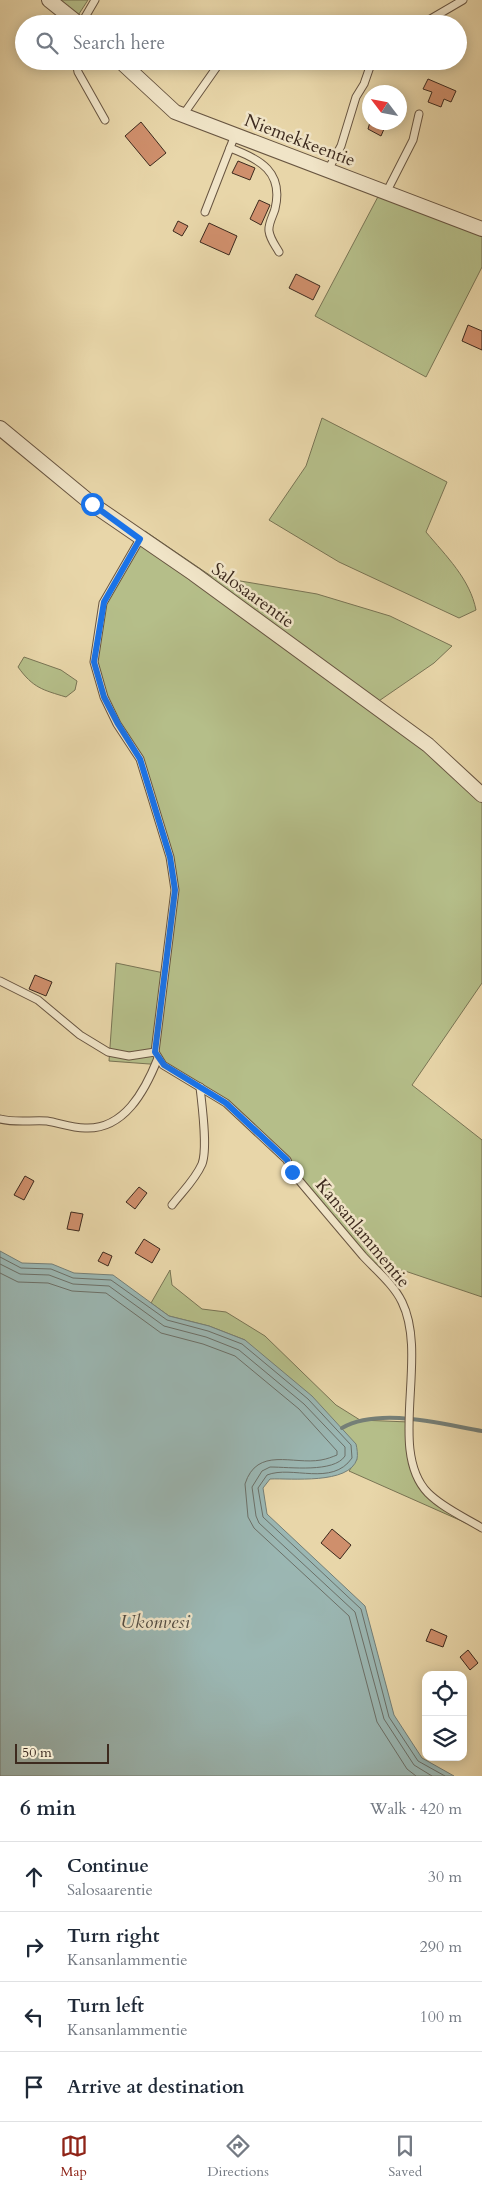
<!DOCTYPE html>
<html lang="en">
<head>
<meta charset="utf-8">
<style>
  :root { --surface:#fff; --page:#f2f2f3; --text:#1f2937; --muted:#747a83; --line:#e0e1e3; --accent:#8f2418 }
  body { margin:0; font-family:Cardo,serif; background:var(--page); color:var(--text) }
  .controls { position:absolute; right:15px; bottom:15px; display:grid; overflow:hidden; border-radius:10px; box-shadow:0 2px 12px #0003 }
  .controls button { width:45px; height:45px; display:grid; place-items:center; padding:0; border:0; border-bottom:1px solid var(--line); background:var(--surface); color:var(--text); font:25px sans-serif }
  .compass { position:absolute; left:362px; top:85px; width:45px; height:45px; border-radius:50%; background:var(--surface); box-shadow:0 2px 12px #0003; rotate:302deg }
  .scale { position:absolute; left:15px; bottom:12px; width:94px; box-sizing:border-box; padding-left:5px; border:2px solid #3d2a1e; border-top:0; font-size:14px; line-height:18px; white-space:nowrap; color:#3d2a1e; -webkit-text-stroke:4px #f0e4c7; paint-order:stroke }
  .stop { position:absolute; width:15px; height:15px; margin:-11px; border:4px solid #1a73e8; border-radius:50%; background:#fff }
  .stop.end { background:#1a73e8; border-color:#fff; box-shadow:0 1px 5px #0008 }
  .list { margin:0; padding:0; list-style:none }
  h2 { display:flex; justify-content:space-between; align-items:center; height:65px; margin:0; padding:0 20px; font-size:21px }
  h2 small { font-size:16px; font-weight:400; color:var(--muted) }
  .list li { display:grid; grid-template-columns:32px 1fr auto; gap:15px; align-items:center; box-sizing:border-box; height:70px; padding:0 20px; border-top:1px solid var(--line) }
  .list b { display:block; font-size:19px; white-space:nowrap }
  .list p { margin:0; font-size:16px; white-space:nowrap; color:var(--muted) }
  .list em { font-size:16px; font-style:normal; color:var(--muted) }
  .icon { flex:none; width:28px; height:28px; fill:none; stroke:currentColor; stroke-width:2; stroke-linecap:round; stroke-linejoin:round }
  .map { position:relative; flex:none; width:482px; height:1776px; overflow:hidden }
  .search { position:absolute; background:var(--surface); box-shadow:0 2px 12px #0003; left:15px; right:15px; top:15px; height:55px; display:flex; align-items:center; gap:12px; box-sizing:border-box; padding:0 18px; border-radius:28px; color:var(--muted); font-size:19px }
  .sheet { height:345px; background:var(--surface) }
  nav { display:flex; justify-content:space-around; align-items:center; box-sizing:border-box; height:70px; border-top:1px solid var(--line); background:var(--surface); font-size:14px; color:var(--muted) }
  nav a { display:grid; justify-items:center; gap:2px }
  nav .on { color:var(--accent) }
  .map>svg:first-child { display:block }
</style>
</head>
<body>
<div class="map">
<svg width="482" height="1776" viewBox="0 0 482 1776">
  <rect width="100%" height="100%" fill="#e8d6a9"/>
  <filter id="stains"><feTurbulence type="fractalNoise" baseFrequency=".004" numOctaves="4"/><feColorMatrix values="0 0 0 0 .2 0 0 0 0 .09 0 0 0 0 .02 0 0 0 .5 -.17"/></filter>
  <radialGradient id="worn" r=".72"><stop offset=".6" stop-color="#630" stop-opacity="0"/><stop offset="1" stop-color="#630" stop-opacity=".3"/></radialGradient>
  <!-- green -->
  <g fill="#b5be89" stroke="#797454">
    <polygon points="49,0 88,0 75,20"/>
    <polygon points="381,191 482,229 482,267 426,377 315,316"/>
    <path d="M322,418l125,64 -21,50c20,24 44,47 50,78l-17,8 -120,-56 -70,-42 37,-54z"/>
    <polygon points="145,531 211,576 317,594 390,616 452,646 434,663 373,705 482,795 482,983 412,1085 482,1140 482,1297 405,1271 386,1267 377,1272 287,1160 226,1103 163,1065 109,1061 116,963 164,973 175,890 170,857 140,759 117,724 94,662 103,603"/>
    <path d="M24,657l37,13 16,11 -2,9 -9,7c-23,-7 -33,-9 -48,-30z"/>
    <polygon points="170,1270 172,1285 202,1309 226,1312 265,1336 336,1405 360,1420 409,1422 417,1475 429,1493 482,1530 349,1471 357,1459 245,1340 209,1326 169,1316 151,1303"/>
  </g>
  <!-- water -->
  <path fill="#9bb7b3" stroke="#757f77" d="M0,1251l22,12 30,1 22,9 39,2 56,41 40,10 36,14 67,56 44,48c1,4 2,11 1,15 -8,26 -66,19 -87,20l-7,9 4,26 98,92 29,109 28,43 32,18h-454z"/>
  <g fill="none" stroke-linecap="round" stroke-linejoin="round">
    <!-- shore -->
    <g stroke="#6c7068" stroke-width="1">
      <path d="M0,1257l21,11 30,1 22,9 38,2 56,40 41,11 34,13 66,55 43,46 1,13c-20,29 -60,7 -85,17l-9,13 5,29 98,92 28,108 29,44 27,15"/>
      <path d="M0,1264l20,10 29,1 24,9 36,2 55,40 42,11 33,13 65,54 41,43v9c-11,17 -55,11 -75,11l-8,4 -10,16 4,29 3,7 96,89 29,107 30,46 18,11"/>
      <path d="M0,1273l18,9 30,1 24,8 34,2 55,40 42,11 32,12 64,53 38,42v4c-5,2 -10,4 -16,5 -28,5 -64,-14 -76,24l3,33 6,11 95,88 28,106 30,47 9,7"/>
    </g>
    <!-- stream -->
    <path stroke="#757f77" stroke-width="4" d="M342,1428c38,-21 99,-4 140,3"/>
  </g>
  <!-- building -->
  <g fill="#cf8f6c" stroke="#3d2a1e">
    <polygon points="428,79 456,91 451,102 444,99 441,107 428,102 432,92 423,89"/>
    <polygon points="141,122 166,153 150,166 125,136"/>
    <polygon points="370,122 387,122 381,136 368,129"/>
    <polygon points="238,161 255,168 250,180 232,173"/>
    <polygon points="259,200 270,205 261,225 250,219"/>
    <polygon points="178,221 188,226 182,236 173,231"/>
    <polygon points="209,223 237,236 229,255 200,242"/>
    <polygon points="296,274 320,286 313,300 289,288"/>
    <polygon points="468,325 482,331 482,350 462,341"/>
    <polygon points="35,975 52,982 46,996 29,989"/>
    <polygon points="25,1176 34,1181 24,1200 14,1195"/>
    <polygon points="139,1187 147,1193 135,1209 126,1202"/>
    <polygon points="71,1212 83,1214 79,1231 67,1229"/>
    <polygon points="144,1239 160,1249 152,1263 135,1253"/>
    <polygon points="103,1252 112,1256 108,1266 98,1261"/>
    <polygon points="332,1529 351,1545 340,1559 321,1543"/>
    <polygon points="431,1629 447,1636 443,1647 426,1641"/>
    <polygon points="468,1650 478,1663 470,1670 460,1657"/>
  </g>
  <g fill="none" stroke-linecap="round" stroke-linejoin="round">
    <defs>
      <g id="service">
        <polyline points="81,24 95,0"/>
        <polyline points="422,24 463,0"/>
        <polyline points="76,61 78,72 105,120"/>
        <polyline points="183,115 221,61"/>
        <path d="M230,148c30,11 54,24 45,61 -2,7 -7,15 -6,22 1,8 6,14 10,21"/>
        <polyline points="328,170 341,146 356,97 364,84 372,61"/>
        <polyline points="386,193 413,140 419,114"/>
        <polyline points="205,212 235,135"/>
        <path d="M140,539l-37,64 -9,59 10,35 13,27 23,35 30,98 5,33 -20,162 8,13 63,38 61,57 5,12c24,28 47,56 71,84 13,14 31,29 39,46 27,55 -15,149 26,191 15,15 36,24 54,35"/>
        <polyline points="0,981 38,1000 80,1035 108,1052 129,1056 155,1052"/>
        <path d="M0,1119c15,4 31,1 47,2 12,2 25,7 38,7 39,2 60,-37 73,-70"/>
        <path d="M172,1205c10,-13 23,-25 30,-41 6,-16 0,-58 -2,-77"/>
      </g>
      <g id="minor">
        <polyline points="49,0 79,24"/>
        <polyline points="120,61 175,112 482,229"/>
        <polyline points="0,428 92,504 194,574 428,745 482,795"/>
      </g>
    </defs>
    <!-- service casing -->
    <use href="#service" stroke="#685541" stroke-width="9"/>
    <!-- minor casing -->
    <use href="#minor" stroke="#685541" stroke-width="16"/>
    <!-- service -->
    <use href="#service" stroke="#f0e4c7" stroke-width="7"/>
    <!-- minor -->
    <use href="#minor" stroke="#f0e4c7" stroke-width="14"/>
  </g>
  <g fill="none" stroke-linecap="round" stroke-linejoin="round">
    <!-- route -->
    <polyline stroke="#1a73e8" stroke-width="6" points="92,504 140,539 104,602 94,662 104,697 118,724 140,759 170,857 175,890 155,1052 164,1065 226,1103 287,1160 292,1172"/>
  </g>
  <g text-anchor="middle" stroke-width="5" stroke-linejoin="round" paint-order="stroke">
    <!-- street labels -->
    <g font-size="18" fill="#3d2a1e" stroke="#f0e4c7">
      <text transform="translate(300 140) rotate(21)" y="6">Niemekkeentie</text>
      <text transform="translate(253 595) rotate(36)" y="6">Salosaarentie</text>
      <text transform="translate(363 1233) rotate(50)" y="6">Kansanlammentie</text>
    </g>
    <!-- water labels -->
    <g font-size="19" font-style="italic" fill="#544d43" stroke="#f0e4c7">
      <text x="155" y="1628">Ukonvesi</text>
    </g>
  </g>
  <rect width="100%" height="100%" filter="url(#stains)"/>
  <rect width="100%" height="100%" fill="url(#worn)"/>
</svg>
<div class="controls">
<button><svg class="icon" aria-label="locate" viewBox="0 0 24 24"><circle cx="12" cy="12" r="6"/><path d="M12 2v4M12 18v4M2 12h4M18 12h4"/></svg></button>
<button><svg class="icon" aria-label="layers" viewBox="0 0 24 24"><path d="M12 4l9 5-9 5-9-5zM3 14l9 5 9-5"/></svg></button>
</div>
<svg class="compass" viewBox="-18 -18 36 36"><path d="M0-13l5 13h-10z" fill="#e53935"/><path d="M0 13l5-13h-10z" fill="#747a83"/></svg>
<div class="scale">50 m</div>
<div class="stop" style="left:92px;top:504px"></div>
<div class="stop end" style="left:292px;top:1172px"></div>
<div class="search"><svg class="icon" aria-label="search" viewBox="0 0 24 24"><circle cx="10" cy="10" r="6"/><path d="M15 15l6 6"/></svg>Search here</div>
</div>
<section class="sheet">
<h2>6 min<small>Walk · 420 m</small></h2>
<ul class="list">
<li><svg class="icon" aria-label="ahead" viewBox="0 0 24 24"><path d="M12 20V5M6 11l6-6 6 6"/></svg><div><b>Continue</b><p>Salosaarentie</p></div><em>30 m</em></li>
<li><svg class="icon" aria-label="right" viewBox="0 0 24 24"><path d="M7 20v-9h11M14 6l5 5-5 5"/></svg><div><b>Turn right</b><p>Kansanlammentie</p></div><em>290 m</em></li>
<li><svg class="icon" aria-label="left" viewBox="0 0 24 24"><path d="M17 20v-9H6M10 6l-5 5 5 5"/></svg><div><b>Turn left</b><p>Kansanlammentie</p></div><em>100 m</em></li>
<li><svg class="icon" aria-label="arrive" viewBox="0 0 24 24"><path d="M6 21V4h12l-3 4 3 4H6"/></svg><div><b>Arrive at destination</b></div></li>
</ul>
</section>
<nav>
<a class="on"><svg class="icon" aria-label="map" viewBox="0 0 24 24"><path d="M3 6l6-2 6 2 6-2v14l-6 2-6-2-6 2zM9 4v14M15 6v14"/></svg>Map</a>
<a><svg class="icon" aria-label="directions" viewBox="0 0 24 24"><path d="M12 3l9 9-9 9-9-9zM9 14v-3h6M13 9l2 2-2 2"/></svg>Directions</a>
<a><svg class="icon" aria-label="saved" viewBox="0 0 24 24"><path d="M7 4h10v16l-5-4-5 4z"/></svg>Saved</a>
</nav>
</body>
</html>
